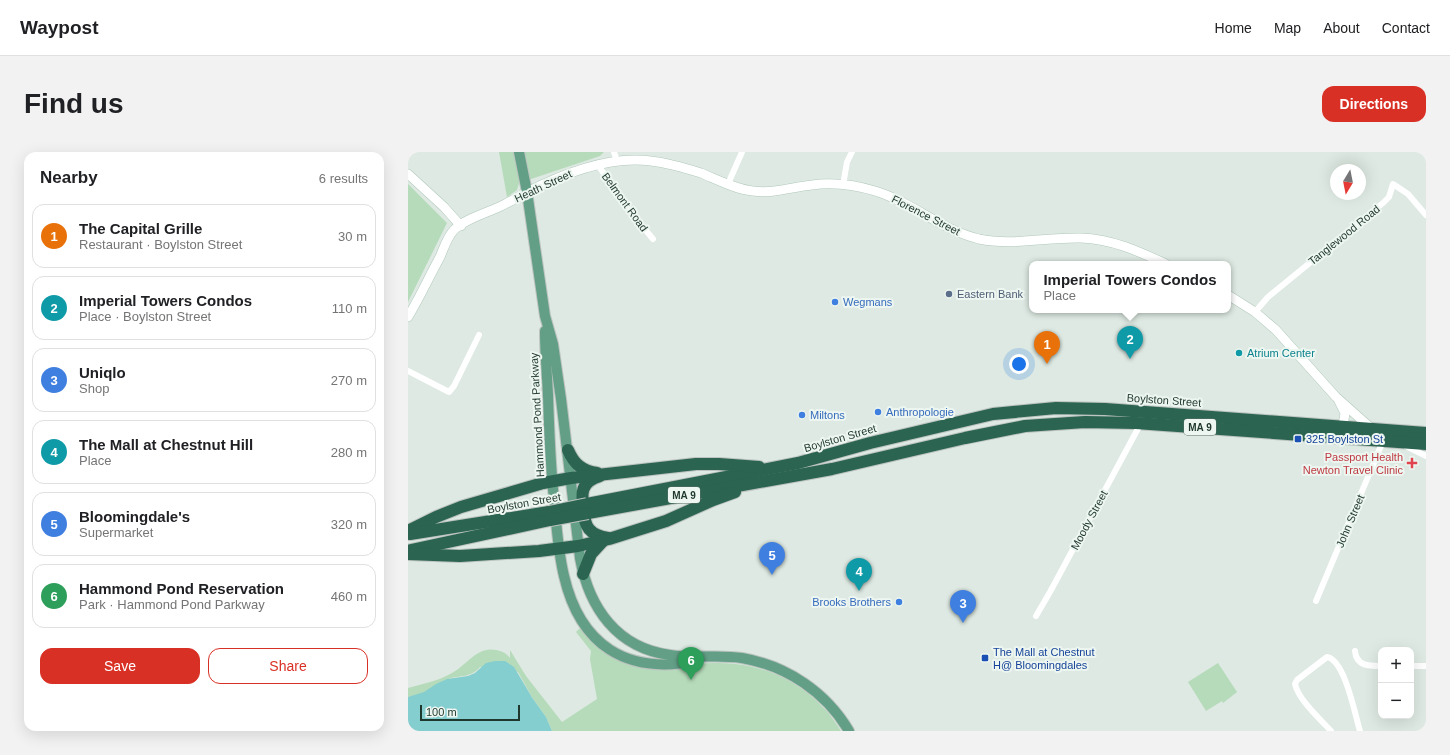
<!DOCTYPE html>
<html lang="en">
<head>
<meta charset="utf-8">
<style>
  :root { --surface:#fff; --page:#f2f2f2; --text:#202124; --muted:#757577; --line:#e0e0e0; --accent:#d93025 }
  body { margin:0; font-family:Helvetica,sans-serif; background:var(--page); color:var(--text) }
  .controls { position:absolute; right:12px; bottom:12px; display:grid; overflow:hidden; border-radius:8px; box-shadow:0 4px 16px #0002 }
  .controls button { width:36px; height:36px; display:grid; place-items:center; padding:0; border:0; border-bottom:1px solid var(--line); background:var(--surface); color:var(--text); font:20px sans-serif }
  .compass { position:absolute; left:922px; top:12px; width:36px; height:36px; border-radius:50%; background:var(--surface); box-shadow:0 4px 16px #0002; rotate:190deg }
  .scale { position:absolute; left:12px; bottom:10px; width:100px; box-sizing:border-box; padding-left:4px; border:2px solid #1f382e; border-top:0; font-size:11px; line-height:14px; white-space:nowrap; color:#1f382e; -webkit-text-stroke:3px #edf6f0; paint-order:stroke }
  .you { position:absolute; left:611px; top:212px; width:14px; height:14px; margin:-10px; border:3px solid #fff; border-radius:50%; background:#1a73e8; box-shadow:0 0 0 6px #1a73e833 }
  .badge { display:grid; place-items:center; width:26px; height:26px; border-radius:50%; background:var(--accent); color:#fff; font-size:13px; font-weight:700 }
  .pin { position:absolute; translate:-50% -33px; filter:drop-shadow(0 1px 2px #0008) }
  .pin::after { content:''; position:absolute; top:21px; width:14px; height:12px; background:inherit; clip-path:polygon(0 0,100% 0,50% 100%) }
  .popup { position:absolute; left:621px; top:109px; width:202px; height:52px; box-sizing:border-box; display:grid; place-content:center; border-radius:8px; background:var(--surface); filter:drop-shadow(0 1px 3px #0005); font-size:13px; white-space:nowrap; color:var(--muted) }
  .popup b { font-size:15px; color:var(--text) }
  .popup::after { content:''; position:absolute; left:50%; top:100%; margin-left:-8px; border:8px solid transparent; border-top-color:var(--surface) }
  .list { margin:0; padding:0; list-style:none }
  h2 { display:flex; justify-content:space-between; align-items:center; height:52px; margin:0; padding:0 16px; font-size:17px }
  h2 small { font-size:13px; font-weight:400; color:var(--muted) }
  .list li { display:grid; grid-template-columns:26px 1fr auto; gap:12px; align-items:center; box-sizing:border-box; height:64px; margin:0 8px 8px; padding:0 8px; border:1px solid var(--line); border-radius:12px }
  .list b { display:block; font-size:15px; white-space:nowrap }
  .list p { margin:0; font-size:13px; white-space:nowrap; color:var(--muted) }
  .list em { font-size:13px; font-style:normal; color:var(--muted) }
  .actions { display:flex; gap:8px; padding:12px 16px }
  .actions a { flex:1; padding:9px 0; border:1px solid var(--accent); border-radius:12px; text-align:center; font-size:14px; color:var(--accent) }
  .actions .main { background:var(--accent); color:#fff }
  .map { position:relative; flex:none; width:1018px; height:579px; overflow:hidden; border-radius:12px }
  header { display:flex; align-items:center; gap:24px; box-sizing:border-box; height:56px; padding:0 20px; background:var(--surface); border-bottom:1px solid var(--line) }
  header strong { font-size:19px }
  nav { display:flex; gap:22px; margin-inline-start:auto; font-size:14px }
  .intro { display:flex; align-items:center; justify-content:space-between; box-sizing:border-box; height:96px; padding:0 24px }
  h1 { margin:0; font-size:28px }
  .button { padding:10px 18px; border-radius:12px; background:var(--accent); color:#fff; font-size:14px; font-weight:700 }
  main { display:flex; gap:24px; padding:0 24px }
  aside { flex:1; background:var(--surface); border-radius:12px; box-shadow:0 4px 16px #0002 }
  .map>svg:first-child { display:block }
</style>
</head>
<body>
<header>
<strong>Waypost</strong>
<nav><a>Home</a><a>Map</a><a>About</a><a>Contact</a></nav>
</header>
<div class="intro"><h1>Find us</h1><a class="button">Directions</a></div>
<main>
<aside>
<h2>Nearby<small>6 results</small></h2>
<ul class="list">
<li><span class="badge" style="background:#e8710a">1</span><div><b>The Capital Grille</b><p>Restaurant · Boylston Street</p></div><em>30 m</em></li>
<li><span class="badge" style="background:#0f9aa8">2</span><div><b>Imperial Towers Condos</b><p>Place · Boylston Street</p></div><em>110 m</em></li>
<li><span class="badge" style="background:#3f7fe0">3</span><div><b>Uniqlo</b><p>Shop</p></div><em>270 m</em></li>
<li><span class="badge" style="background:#0f9aa8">4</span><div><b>The Mall at Chestnut Hill</b><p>Place</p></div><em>280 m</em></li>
<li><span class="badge" style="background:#3f7fe0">5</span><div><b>Bloomingdale's</b><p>Supermarket</p></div><em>320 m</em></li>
<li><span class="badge" style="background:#2e9e5b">6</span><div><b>Hammond Pond Reservation</b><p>Park · Hammond Pond Parkway</p></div><em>460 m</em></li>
</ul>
<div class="actions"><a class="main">Save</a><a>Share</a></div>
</aside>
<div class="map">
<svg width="1018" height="579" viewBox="0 0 1018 579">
  <rect width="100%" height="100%" fill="#dde9e2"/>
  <!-- green -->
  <g fill="#b6dbba">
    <polygon points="91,0 196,0 192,4 111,31 109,38 99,45"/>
    <polygon points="0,32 39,71 0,150"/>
    <path d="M172,476c20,26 48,42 81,41 17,0 34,-6 52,-6 52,-2 101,23 128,68h-289l-6,-14 -13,-18 -15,-27 -38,-5c-9,11 -20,8 -32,12 -7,2 -13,7 -19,11 -7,4 -13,6 -21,7v-9c15,-4 30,-7 44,-15 15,-8 25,-27 44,-23 6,1 10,3 14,8v-8l16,26 36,46 35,-23 -7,-40 1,-8 -15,-19z"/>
    <polygon points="810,511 829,540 815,551 814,549 798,559 780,530"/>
  </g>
  <!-- water -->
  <polygon fill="#84cecf" points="87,509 97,509 106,515 125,547 138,565 144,579 0,579 0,545 16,540 28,532 39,527 60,524 67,521 78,511"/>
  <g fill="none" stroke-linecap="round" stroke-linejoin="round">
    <defs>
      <g id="secondary">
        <polyline points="0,22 36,55 53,74"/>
        <polyline points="820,143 847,160 868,178 928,245 964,277"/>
        <path d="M0,165c12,-20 21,-40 32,-60 4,-9 7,-20 14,-27 9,-10 32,-17 45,-23 9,-4 17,-9 26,-14 37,-19 84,-38 126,-32 17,2 34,7 50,12 17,7 34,16 52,18 20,3 39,-4 59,-6 21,-3 43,0 63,6 37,11 66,39 104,48 34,7 68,-2 102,-1 31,1 57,13 85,26"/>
        <polyline points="931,249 937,261 935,274"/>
      </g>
      <g id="primary">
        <path d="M111,0l8,40 18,124 8,28 8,55 19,159c9,50 37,90 90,97 24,4 48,-1 72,3 45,8 84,34 107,73"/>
        <path d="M137,179c0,21 2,43 3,64 1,31 2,62 5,94 3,28 4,58 11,87 16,69 62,99 132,85"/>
      </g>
      <g id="highway">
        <path d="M160,298c6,14 14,21 29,23"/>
        <path d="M192,324c-20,6 -19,18 -16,35 0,6 1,13 5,18 5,6 12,8 19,9"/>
        <polyline points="179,352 390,311 462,291 585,262 648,256 697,257 1018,281"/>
        <polyline points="180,361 424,317 557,286 617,274 677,270 728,271 1018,292"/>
        <polyline points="0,379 28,365 53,355 135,331 163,326 288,312 311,312 351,315"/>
        <polyline points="2,382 141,360"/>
        <polyline points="3,398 142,368"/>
        <polyline points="0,402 52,404 131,399 170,394 201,387 258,369 305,348 327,340"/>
        <polyline points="175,422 183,402 196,388"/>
      </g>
    </defs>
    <!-- secondary casing -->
    <use href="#secondary" stroke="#b1c9bc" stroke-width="10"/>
    <!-- primary casing -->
    <use href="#primary" stroke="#bcc3c0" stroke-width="12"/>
    <!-- highway casing -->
    <use href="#highway" stroke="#bcc3c0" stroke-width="14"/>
    <!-- street -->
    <g stroke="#fff" stroke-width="6">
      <polyline points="206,0 209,9"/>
      <polyline points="190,13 221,58 245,87"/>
      <polyline points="320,32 334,0"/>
      <polyline points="435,33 439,10 444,0"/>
      <polyline points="847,160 860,145 975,51 981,45 985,32 1000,42 1018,63"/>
      <polyline points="0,219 41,240 46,234 71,183"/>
      <polyline points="998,294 1018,304"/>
      <polyline points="908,449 975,289"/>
      <polyline points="628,464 642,440 733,271"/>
      <path d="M947,499c1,15 14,15 26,15"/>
      <polyline points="1003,514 1018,514"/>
      <path d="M923,579c-11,-12 -33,-32 -36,-47l2,-4 30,-23c18,3 28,58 33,74"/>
    </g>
    <!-- secondary -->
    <use href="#secondary" stroke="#fff" stroke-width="9"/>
    <!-- primary -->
    <use href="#primary" stroke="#629f86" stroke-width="10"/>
    <!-- highway -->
    <use href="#highway" stroke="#2b6450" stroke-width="12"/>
    <defs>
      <g id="highway-bridge">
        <polyline points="141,360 179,352"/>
        <polyline points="142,368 180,361"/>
      </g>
    </defs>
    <!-- highway-bridge casing -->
    <use href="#highway-bridge" stroke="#bcc3c0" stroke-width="14" stroke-linecap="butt"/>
    <!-- highway-bridge -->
    <use href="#highway-bridge" stroke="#2b6450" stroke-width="12"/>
  </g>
  <!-- markers -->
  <circle fill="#5c6f8a" stroke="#edf6f0" stroke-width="1.5" cx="541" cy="142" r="4"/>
  <g fill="#3f7fe0" stroke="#edf6f0" stroke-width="1.5">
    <circle cx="427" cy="150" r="4"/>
    <circle cx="470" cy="260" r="4"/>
    <circle cx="394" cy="263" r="4"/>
    <circle cx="491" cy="450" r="4"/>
  </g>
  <circle fill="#0f9aa8" stroke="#edf6f0" stroke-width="1.5" cx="831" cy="201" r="4"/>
  <g fill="#1a4fb4" stroke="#edf6f0" stroke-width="1.5">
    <rect x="886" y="283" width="8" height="8" rx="2"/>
    <rect x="573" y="502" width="8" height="8" rx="2"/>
  </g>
  <path fill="#e0444e" stroke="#edf6f0" stroke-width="1.5" d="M1002 305h4v4h4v4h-4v4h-4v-4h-4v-4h4z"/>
  <g text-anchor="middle" stroke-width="4" stroke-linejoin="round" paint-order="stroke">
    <!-- shield labels -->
    <g fill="#edf6f0" stroke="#5d7168" stroke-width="1">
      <rect x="776" y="267" width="32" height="16" rx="3"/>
      <rect x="260" y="335" width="32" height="16" rx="3"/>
    </g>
    <g font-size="10" font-weight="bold" fill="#1f382e">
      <text x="792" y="279">MA 9</text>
      <text x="276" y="347">MA 9</text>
    </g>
    <!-- street labels -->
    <g font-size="11" fill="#1f382e" stroke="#edf6f0">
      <text transform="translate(135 34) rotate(-25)" y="4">Heath Street</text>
      <text transform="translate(217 50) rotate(54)" y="4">Belmont Road</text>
      <text transform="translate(518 63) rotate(27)" y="4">Florence Street</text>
      <text transform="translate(936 83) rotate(-39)" y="4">Tanglewood Road</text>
      <text transform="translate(756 248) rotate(4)" y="4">Boylston Street</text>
      <text transform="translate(129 263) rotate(-93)" y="4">Hammond Pond Parkway</text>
      <text transform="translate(432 286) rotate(-16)" y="4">Boylston Street</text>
      <text transform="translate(116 351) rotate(-10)" y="4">Boylston Street</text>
      <text transform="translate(681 368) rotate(-62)" y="4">Moody Street</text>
      <text transform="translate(942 369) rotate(-67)" y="4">John Street</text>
    </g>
    <!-- service labels -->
    <g font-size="11" fill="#4e5e75" stroke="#edf6f0" text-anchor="start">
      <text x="549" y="146">Eastern Bank</text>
    </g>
    <!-- shop labels -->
    <g font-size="11" fill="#366cbe" stroke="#edf6f0" text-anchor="start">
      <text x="435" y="154">Wegmans</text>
      <text x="478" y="264">Anthropologie</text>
      <text x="402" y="267">Miltons</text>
      <text x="483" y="454" text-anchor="end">Brooks Brothers</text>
    </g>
    <!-- culture labels -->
    <g font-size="11" fill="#0d838f" stroke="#edf6f0" text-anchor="start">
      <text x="839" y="205">Atrium Center</text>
    </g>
    <!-- transit labels -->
    <g font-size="11" fill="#164399" stroke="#edf6f0" text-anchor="start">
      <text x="898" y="291">325 Boylston St</text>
      <text x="585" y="504">The Mall at Chestnut<tspan x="585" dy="13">H@ Bloomingdales</tspan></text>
    </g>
    <!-- health labels -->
    <g font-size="11" fill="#be3a42" stroke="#edf6f0" text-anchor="end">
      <text x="995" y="309">Passport Health<tspan x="995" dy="13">Newton Travel Clinic</tspan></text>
    </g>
  </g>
</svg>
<div class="controls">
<button>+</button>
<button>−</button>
</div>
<svg class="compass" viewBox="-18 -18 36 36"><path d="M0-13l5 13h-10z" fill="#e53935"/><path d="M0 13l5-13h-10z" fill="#757577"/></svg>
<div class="scale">100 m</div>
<div class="you"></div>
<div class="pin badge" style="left:639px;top:212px;background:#e8710a">1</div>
<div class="pin badge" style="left:722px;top:207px;background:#0f9aa8">2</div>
<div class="popup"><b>Imperial Towers Condos</b>Place</div>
<div class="pin badge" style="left:555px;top:471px;background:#3f7fe0">3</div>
<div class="pin badge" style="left:451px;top:439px;background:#0f9aa8">4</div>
<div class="pin badge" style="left:364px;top:423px;background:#3f7fe0">5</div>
<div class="pin badge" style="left:283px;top:528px;background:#2e9e5b">6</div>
</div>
</main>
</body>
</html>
